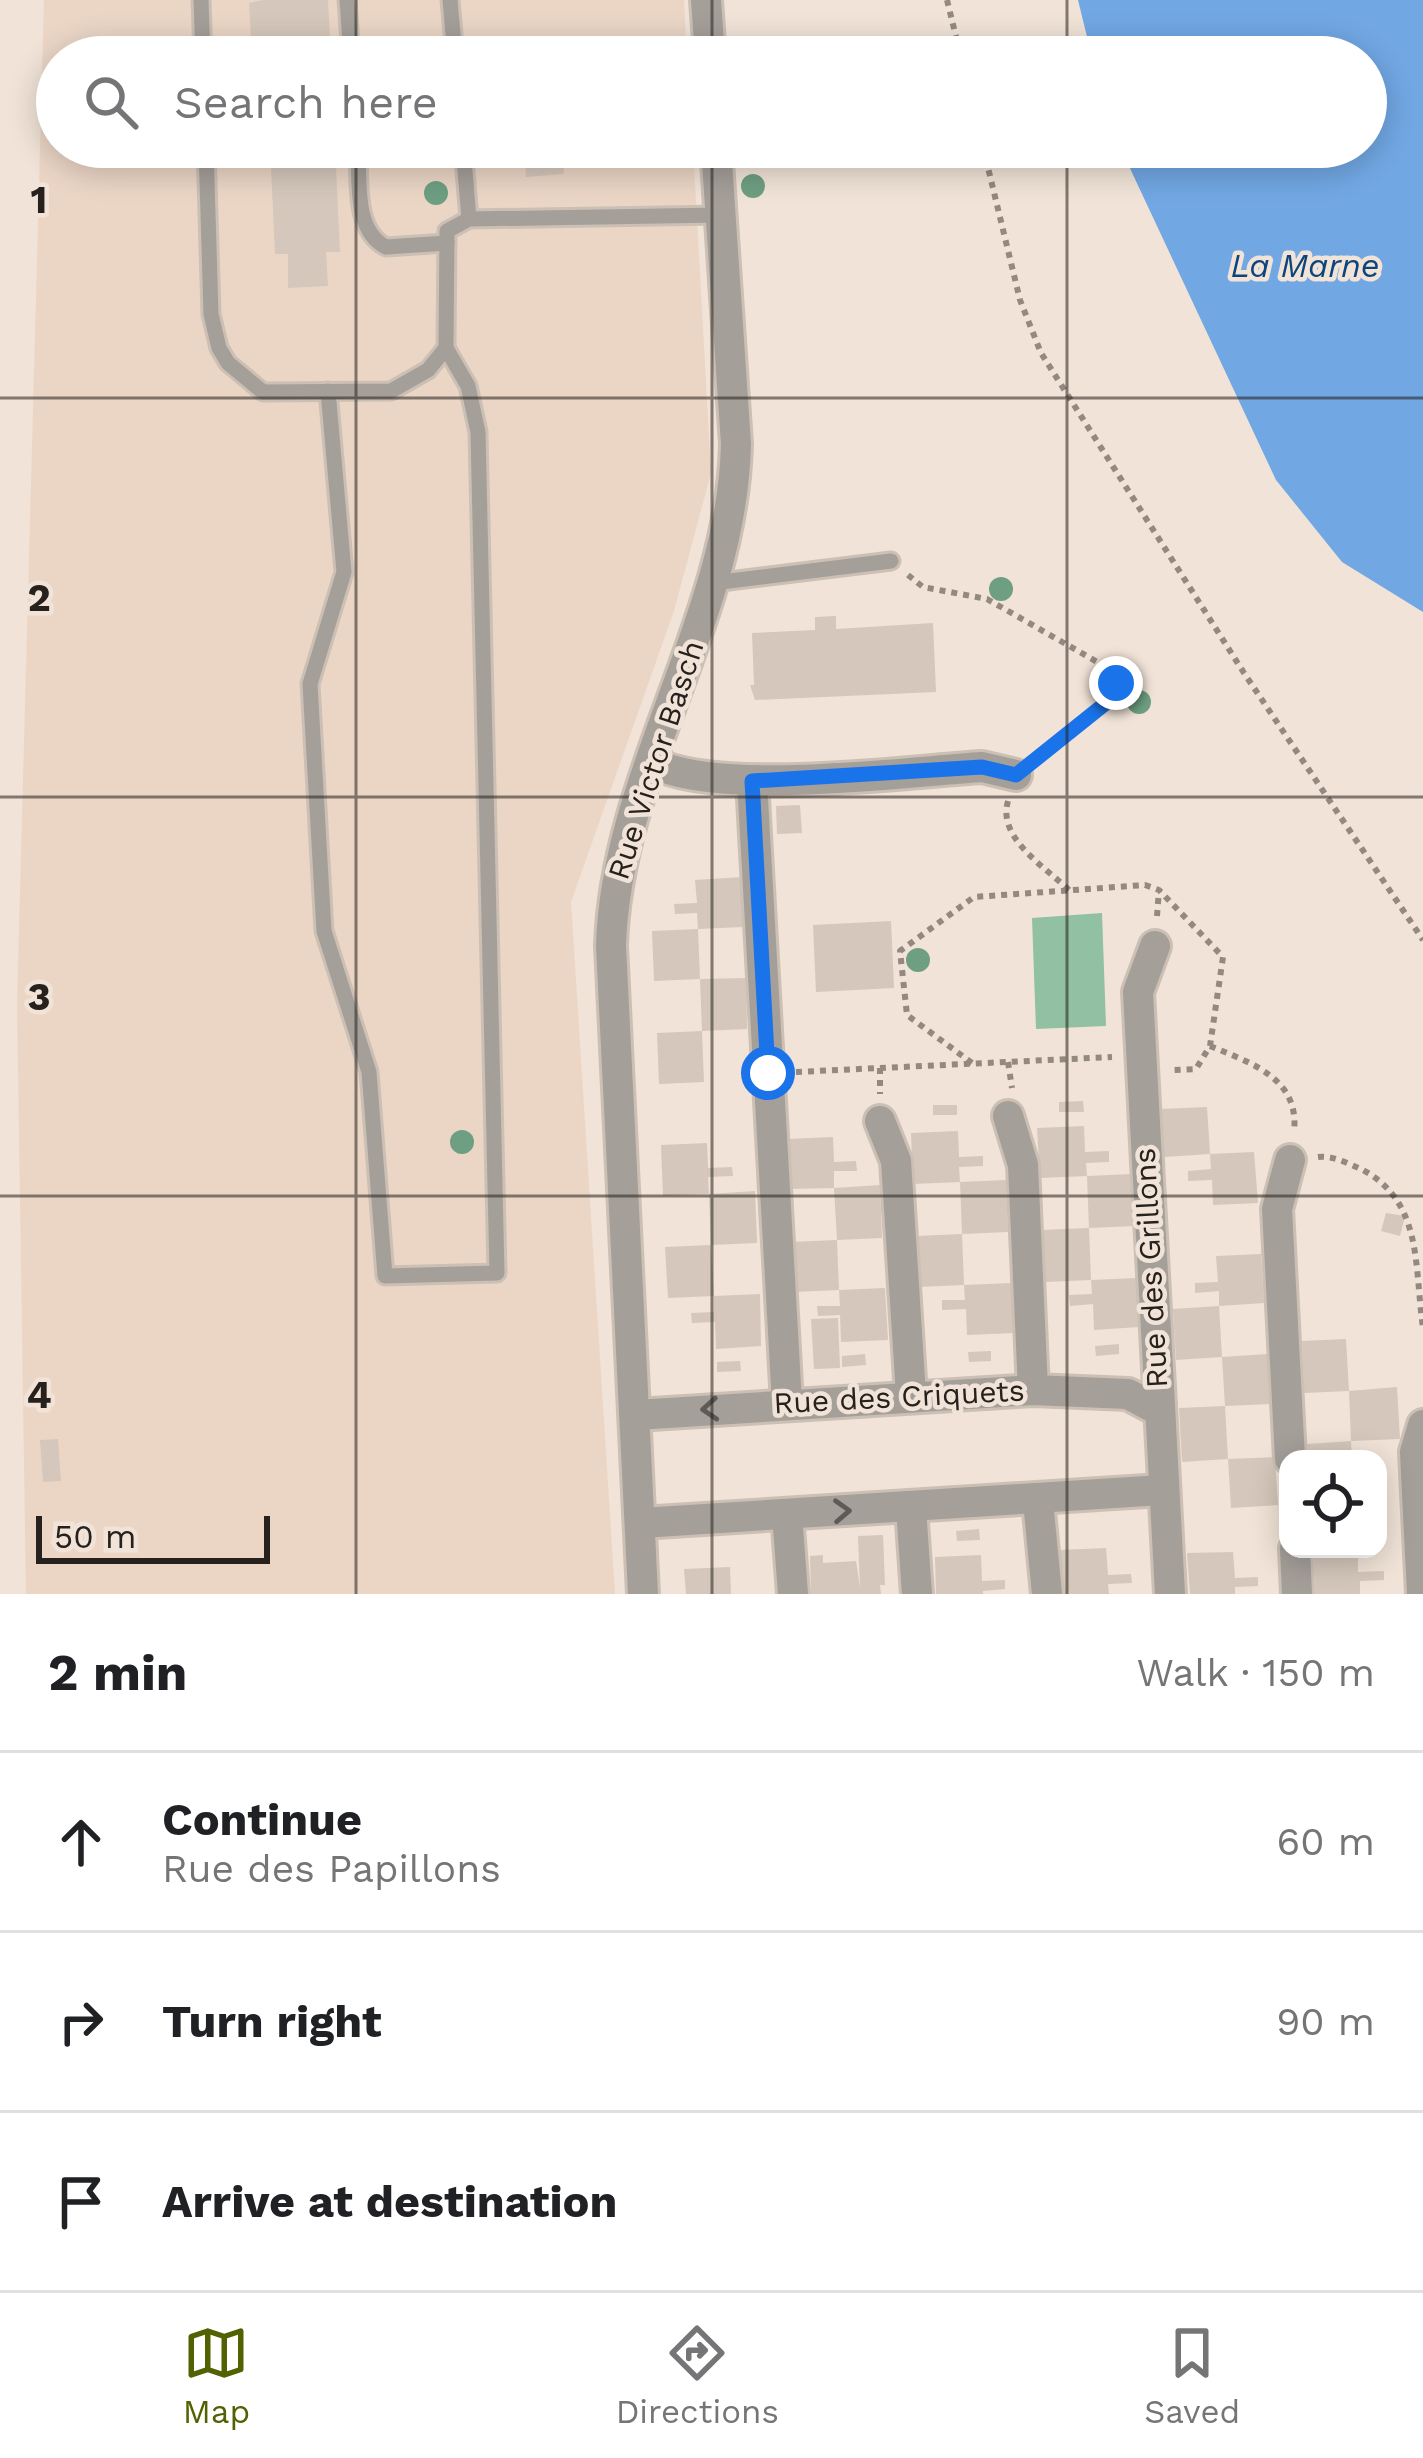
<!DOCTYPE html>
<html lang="en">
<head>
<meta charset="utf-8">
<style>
  :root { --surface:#fff; --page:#f2f2f2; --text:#202124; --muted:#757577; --line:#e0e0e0; --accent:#536102 }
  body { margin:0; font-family:"Work Sans",sans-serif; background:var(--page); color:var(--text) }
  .controls { position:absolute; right:36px; bottom:36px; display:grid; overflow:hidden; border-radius:24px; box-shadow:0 6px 30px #0003 }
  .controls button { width:108px; height:108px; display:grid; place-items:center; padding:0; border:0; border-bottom:3px solid var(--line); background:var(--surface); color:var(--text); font:60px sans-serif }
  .scale { position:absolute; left:36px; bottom:30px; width:234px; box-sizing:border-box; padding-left:12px; border:6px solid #26211c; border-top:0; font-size:33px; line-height:42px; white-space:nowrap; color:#26211c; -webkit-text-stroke:9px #f1e3d7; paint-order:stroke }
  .stop { position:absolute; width:36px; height:36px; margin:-27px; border:9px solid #1a73e8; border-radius:50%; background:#fff }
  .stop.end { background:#1a73e8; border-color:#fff; box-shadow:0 3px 12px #0008 }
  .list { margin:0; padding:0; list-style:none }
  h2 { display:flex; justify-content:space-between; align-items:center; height:156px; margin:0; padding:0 48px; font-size:51px }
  h2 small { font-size:39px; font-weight:400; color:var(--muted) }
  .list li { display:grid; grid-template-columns:78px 1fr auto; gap:36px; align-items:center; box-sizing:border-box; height:180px; padding:0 48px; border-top:3px solid var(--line) }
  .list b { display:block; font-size:45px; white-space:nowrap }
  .list p { margin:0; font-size:39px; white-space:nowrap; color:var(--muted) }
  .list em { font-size:39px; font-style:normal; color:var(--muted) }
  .icon { flex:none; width:66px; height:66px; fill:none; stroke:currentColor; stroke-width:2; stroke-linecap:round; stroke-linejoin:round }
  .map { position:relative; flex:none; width:1423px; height:1594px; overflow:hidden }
  .search { position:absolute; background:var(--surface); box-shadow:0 6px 30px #0003; left:36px; right:36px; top:36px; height:132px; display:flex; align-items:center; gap:30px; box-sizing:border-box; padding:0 42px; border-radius:66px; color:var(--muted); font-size:45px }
  .sheet { height:696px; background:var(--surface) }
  nav { display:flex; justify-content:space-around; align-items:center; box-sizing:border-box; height:168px; border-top:3px solid var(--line); background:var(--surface); font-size:33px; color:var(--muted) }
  nav a { display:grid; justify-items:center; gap:6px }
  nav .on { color:var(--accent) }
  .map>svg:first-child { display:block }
</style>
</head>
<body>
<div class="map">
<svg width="1423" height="1594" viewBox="0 0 1423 1594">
  <rect width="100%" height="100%" fill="#f1e3d7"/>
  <!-- built -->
  <polygon fill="#ebd6c6" points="44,0 684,0 687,57 57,57 57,147 693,147 711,473 674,611 571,902 615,1594 26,1594 17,1003"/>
  <!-- green -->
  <polygon fill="#91c0a2" points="1102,913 1106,1026 1036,1029 1032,918"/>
  <!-- water -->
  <polygon fill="#71a7e3" points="1078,0 1423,0 1423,612 1342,562 1276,480 1120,147 1366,147 1366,57 1092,57"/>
  <!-- building -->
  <g fill="#d5c7bb">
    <polygon points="264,0 328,0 331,57 252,57 249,3"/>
    <polygon points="270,147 335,147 340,252 326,252 328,286 288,288 288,254 275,254"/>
    <polygon points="524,147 562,147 564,174 526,177"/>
    <polygon points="836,616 836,629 933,623 936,692 755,700 750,685 754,685 752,633 815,630 815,617"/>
    <polygon points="800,805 802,833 777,834 776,806"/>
    <polygon points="742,877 743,927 698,929 697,913 675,914 674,904 697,903 695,880"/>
    <polygon points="891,921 894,988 816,992 813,925"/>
    <polygon points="698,929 700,979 654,981 652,931"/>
    <polygon points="746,978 747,1029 702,1031 700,979"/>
    <polygon points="702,1031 704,1082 659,1084 657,1033"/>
    <polygon points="1083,1101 1084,1112 1059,1112 1059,1102"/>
    <rect x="933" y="1105" width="24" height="10"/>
    <polygon points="1207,1107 1210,1154 1164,1157 1161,1109"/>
    <polygon points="1084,1126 1085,1152 1109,1151 1109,1162 1086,1163 1087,1176 1040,1178 1037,1128"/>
    <polygon points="958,1131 959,1157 983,1156 983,1166 959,1167 960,1182 913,1184 911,1133"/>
    <polygon points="833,1137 834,1162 856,1161 857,1171 834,1171 834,1188 789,1189 787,1139"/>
    <polygon points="707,1143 708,1168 732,1167 733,1176 708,1177 709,1194 663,1196 661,1145"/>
    <polygon points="1254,1152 1258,1203 1213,1205 1212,1180 1188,1181 1188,1171 1211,1169 1210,1154"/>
    <polygon points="1133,1174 1135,1226 1089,1228 1087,1176"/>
    <polygon points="1006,1180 1008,1232 962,1234 960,1182"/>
    <polygon points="880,1185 882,1238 837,1240 839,1290 794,1292 791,1242 837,1240 834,1188"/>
    <polygon points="755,1191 757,1243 711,1245 714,1296 668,1298 665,1247 711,1245 709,1194"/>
    <polygon points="1386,1213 1405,1216 1400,1236 1381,1231"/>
    <polygon points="1089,1228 1091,1280 1045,1282 1042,1230"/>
    <polygon points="962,1234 964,1285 918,1287 915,1236"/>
    <polygon points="1261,1254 1264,1303 1219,1306 1219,1291 1195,1293 1195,1283 1218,1282 1216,1256"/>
    <polygon points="1136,1278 1139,1327 1094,1330 1093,1304 1070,1306 1069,1295 1092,1294 1091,1280"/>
    <polygon points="1011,1283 1014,1333 967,1335 966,1309 942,1310 942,1300 965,1300 964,1285"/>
    <polygon points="885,1288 888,1340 841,1342 840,1315 818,1316 817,1306 840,1306 839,1290"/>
    <polygon points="760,1294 761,1346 716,1349 715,1322 692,1323 691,1313 714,1312 714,1296"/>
    <polygon points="1219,1306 1222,1357 1176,1360 1173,1309"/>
    <polygon points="838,1318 840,1368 814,1369 811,1319"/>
    <polygon points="1346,1339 1349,1391 1397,1387 1400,1439 1351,1441 1349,1391 1304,1393 1302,1341"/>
    <polygon points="1119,1344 1119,1354 1096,1356 1095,1346"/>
    <polygon points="991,1351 991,1361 969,1362 968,1352"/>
    <polygon points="865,1354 866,1365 842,1367 842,1356"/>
    <polygon points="1267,1354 1271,1404 1225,1406 1222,1357"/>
    <polygon points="740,1361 741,1371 717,1372 717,1362"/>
    <polygon points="1225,1406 1228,1459 1182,1462 1179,1408"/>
    <polygon points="58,1439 61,1481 43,1482 40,1440"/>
    <polygon points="1351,1441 1352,1459 1308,1459 1307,1444"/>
    <polygon points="1275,1457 1278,1505 1231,1508 1228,1459"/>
    <polygon points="979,1529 980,1540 957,1541 956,1531"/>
    <polygon points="883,1535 885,1585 880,1585 881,1594 811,1594 810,1556 823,1555 823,1563 856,1561 860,1588 858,1536"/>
    <polygon points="1106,1548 1108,1575 1131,1574 1132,1583 1108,1584 1109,1594 1062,1594 1059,1550"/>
    <polygon points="1313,1549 1358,1549 1358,1572 1384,1571 1384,1580 1360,1581 1360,1594 1315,1594"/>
    <polygon points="1233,1552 1235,1578 1258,1577 1258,1586 1235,1587 1235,1594 1190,1594 1187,1553"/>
    <polygon points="981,1555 982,1581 1005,1580 1005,1589 983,1591 983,1594 936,1594 935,1557"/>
    <polygon points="730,1567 731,1594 686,1594 684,1569"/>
  </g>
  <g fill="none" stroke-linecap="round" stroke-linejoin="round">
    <defs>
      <g id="service">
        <polyline points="201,0 203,57"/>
        <polyline points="347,0 351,57"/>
        <polyline points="450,0 455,57"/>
        <polyline points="206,147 211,314 219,348 228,363 263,392 391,391 428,370 446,348 447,231 469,219 721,215"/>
        <path d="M358,147c2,32 -5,83 28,100l61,-4"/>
        <polyline points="463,147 469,219"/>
        <polyline points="328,391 344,572 310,684 324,931 369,1072 385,1276 497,1273 478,432 468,386 446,348"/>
        <polyline points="713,583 891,561"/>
      </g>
      <g id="minor">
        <polyline points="706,0 710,57"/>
        <path d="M651,762c65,35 252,10 331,5l34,8"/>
        <polyline points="752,781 787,1403"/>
        <polyline points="1155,946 1138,992 1170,1594"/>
        <polyline points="1008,1116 1023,1165 1033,1390"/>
        <polyline points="880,1121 896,1161 911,1395"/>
        <polyline points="636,1415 1033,1390 1128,1394 1158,1410"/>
        <polyline points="1290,1459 1277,1209 1290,1160"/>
        <polyline points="1038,1501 1047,1594"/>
        <polyline points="911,1508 917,1594"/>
        <polyline points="787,1514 793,1594"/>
        <polyline points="641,1523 1162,1490"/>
        <polyline points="1295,1549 1297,1594"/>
        <path d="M643,1594l-32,-648c5,-174 121,-326 125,-502l-20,-297"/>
        <polyline points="1422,1594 1415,1452 1423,1425"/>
      </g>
    </defs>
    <!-- service casing -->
    <use href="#service" stroke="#ccc0b5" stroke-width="21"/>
    <!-- minor casing -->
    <use href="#minor" stroke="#ccc0b5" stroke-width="36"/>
    <!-- path -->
    <g stroke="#938981" stroke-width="6" stroke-dasharray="6 6" stroke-linecap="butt">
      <polyline points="947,0 961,57"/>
      <polyline points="983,147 1020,300 1041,353 1244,673 1423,940"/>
      <polyline points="908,575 923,587 987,599 1106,667 1116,683 1116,695 1038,757"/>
      <path d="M1008,801c-11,37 36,65 61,89"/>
      <polyline points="1157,916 1159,890"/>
      <path d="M1210,1046c41,17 90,32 84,86"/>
      <polyline points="1008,1062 1012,1088"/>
      <polyline points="972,1063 907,1015 900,951 974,897 1145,885 1159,890 1223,957 1210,1046 1196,1069 1172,1070"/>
      <polyline points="880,1068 880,1094"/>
      <polyline points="796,1072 1112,1057"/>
      <path d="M1318,1157c15,-2 31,7 45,13 60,33 51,95 60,158"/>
    </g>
    <!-- service -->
    <use href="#service" stroke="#a59f9a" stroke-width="15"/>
    <!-- minor -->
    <use href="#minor" stroke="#a59f9a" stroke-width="30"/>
  </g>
  <!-- trees -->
  <g fill="#6e9f82">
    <circle cx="753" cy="186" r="12"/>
    <circle cx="436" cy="193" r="12"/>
    <circle cx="1001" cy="589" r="12"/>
    <circle cx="1139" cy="702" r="12"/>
    <circle cx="918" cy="960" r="12"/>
    <circle cx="462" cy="1142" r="12"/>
  </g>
  <!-- one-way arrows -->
  <defs><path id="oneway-chevron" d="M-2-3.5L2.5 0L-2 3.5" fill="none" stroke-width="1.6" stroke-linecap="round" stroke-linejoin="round" transform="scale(3)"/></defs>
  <g stroke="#5f5a55">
    <use href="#oneway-chevron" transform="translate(710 1409) rotate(176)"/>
    <use href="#oneway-chevron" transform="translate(842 1511) rotate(-3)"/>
  </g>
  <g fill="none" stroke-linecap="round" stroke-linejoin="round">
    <!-- route -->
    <polyline stroke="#1a73e8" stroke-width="15" points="768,1073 752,781 982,767 1016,775 1116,695 1116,683"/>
  </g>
  <!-- grid -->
  <path fill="none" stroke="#26211c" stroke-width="3" stroke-opacity="0.55" d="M356,0v57M712,0v57M1067,0v57M356,147v1447M712,147v1447M1067,147v1447M0,398h1423M0,797h1423M0,1196h1423"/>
  <g text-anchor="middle" stroke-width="9" stroke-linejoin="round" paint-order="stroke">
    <!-- street labels -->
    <g font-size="30" fill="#26211c" stroke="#f1e3d7">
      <text transform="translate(656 760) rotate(-72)" y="10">Rue Victor Basch</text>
      <text transform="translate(1151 1268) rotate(-93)" y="10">Rue des Grillons</text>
      <text transform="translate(899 1397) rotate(-3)" y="10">Rue des Criquets</text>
    </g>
    <!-- water labels -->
    <g font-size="33" font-style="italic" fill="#0c457c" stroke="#f1e3d7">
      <text x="1305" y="277">La Marne</text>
    </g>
  </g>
  <g font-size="39" text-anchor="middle" font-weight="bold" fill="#26211c" stroke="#f1e3d7" stroke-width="9" stroke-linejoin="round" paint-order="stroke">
    <text x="39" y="213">1</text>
    <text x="39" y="611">2</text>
    <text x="39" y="1010">3</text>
    <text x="39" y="1408">4</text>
  </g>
</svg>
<div class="controls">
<button><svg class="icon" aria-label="locate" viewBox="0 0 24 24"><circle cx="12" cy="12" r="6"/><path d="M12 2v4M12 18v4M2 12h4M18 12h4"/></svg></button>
</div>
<div class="scale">50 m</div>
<div class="stop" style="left:768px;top:1073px"></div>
<div class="stop end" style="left:1116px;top:683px"></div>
<div class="search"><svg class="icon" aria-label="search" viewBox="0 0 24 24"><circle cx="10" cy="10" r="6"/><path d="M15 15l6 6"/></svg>Search here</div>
</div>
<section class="sheet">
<h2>2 min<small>Walk · 150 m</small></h2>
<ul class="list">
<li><svg class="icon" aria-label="ahead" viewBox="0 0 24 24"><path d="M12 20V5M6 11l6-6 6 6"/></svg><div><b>Continue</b><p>Rue des Papillons</p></div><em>60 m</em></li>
<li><svg class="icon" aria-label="right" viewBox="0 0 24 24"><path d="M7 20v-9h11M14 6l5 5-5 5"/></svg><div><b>Turn right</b></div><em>90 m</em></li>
<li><svg class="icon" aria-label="arrive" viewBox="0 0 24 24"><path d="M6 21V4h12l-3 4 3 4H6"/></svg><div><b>Arrive at destination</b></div></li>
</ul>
</section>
<nav>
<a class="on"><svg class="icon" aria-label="map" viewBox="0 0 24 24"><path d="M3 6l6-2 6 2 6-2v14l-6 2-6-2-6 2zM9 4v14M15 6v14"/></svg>Map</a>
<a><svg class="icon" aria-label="directions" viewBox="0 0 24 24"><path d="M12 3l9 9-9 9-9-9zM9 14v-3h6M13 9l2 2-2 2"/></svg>Directions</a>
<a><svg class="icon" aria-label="saved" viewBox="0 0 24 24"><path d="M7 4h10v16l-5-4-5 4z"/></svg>Saved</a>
</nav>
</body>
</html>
